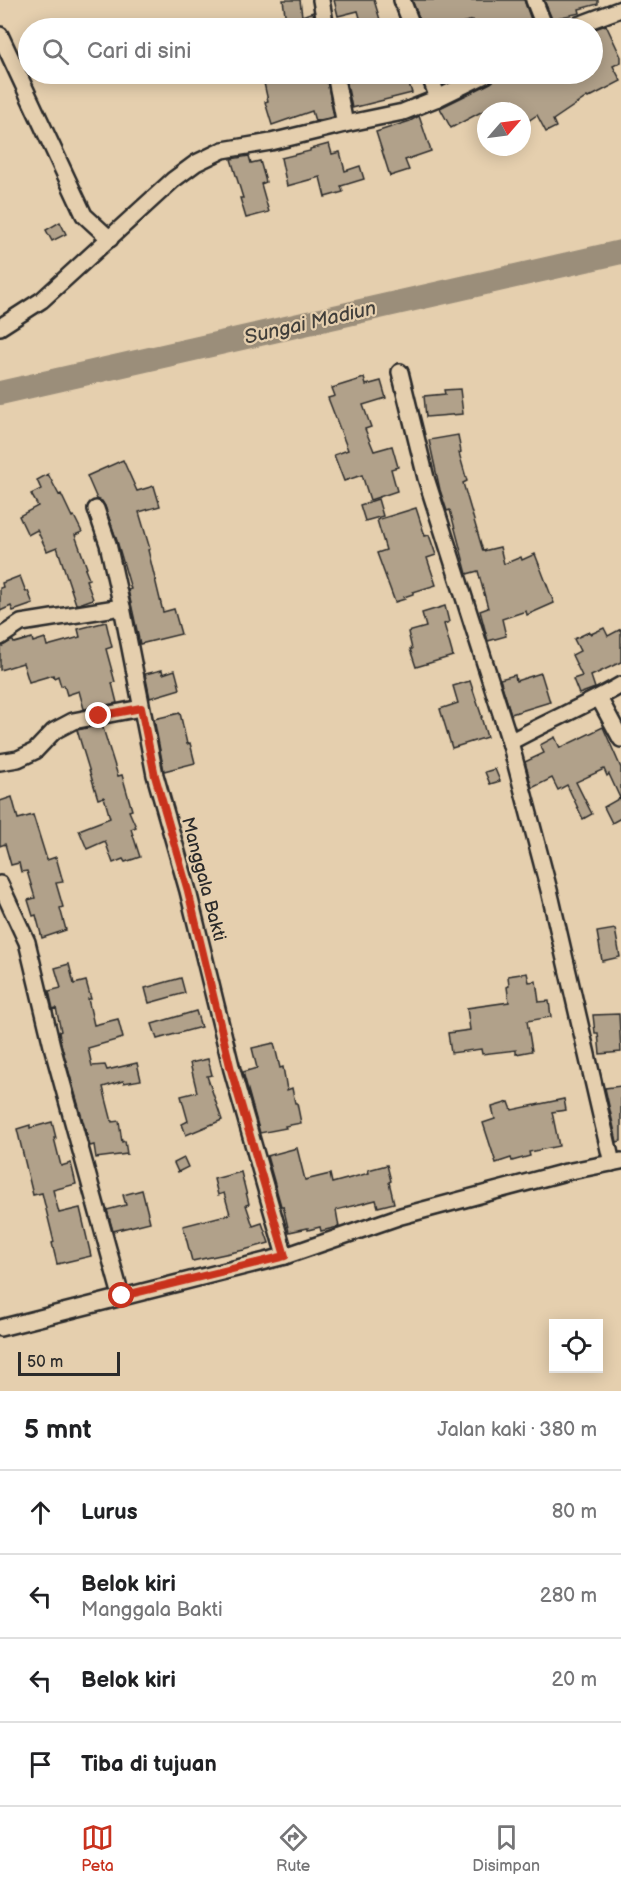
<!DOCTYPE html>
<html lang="id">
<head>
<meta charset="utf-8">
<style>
  :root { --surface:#fff; --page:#f6f6f6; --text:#202124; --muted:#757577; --line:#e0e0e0; --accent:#c8321e }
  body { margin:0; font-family:"Balsamiq Sans",sans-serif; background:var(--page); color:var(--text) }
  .controls { position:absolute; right:18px; bottom:18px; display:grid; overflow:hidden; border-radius:0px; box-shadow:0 3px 15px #0003 }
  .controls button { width:54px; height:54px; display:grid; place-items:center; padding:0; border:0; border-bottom:2px solid var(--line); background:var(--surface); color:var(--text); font:30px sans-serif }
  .compass { position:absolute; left:477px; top:102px; width:54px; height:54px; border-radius:50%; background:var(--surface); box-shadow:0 3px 15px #0003; rotate:62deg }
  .scale { position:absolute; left:18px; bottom:15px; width:102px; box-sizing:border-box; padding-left:6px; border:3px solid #2b2b2b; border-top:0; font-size:16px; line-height:21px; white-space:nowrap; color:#2b2b2b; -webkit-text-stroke:4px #e5cfae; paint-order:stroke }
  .stop { position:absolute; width:18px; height:18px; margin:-14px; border:4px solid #c8321e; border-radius:50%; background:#fff }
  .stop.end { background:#c8321e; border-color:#fff; box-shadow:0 2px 6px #0008 }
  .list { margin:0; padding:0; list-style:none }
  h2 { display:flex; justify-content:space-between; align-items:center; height:78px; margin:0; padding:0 24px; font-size:26px }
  h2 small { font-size:20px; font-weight:400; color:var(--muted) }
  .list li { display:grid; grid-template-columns:39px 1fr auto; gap:18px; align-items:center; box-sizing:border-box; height:84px; padding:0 24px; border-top:2px solid var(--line) }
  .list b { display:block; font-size:22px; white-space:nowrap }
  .list p { margin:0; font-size:20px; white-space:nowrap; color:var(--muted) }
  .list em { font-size:20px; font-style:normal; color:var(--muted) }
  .icon { flex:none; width:33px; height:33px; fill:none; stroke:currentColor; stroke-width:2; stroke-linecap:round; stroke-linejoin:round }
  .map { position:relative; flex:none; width:621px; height:1391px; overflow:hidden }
  .search { position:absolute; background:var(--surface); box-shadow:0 3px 15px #0003; left:18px; right:18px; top:18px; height:66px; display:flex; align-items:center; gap:15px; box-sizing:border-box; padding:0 21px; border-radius:33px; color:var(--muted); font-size:22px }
  .sheet { height:414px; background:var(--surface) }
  nav { display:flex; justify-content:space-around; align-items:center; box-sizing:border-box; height:84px; border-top:2px solid var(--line); background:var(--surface); font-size:16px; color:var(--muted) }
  nav a { display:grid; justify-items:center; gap:3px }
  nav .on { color:var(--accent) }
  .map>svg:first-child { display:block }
</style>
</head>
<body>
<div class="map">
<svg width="621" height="1391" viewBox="0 0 621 1391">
  <rect width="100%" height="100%" fill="#e5cfae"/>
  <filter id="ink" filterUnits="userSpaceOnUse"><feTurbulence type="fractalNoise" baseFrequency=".0167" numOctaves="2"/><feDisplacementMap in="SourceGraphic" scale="12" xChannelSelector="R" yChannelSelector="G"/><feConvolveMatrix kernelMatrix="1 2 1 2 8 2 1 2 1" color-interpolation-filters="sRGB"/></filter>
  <g filter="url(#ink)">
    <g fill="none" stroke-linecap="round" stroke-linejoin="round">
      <!-- river -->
      <polyline stroke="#9b8e7a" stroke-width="24" points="0,393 621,252"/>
    </g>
    <!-- building -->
    <g fill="#b1a18a" stroke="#2b2b2b" stroke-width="1.5">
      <polygon points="283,0 300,0 302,16 313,12 316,28 287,28"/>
      <polygon points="334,0 374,0 381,23 363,28 358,11 338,16"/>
      <polygon points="412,0 524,0 534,28 477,28 473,20 452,25 454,28 423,28"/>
      <polygon points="544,0 598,0 598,4 579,9 580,13 552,19"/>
      <polygon points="606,25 621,57 621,62 613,66 621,81 588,98 587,97 553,120 556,127 546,132 537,115 522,125 522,111 483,111 451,128 440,108 491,83 495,79 497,74 592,74 592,30"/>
      <polygon points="262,74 326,74 334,117 315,121 312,111 272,125 265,102 268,101"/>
      <polygon points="345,74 406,74 412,93 352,108"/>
      <polygon points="419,116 431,151 405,160 409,170 390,176 376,132 410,121"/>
      <polygon points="329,144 332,154 340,152 345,171 360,166 364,179 341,186 343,192 325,197 320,177 287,186 281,158 310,151 310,149"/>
      <polygon points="249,156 251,163 260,161 266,182 261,184 269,212 246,218 240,198 243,198 231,159"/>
      <polygon points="60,222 66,234 52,241 46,230"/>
      <polygon points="364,378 366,385 381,381 386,398 363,405 371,427 365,429 374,451 392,446 398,467 391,469 397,491 370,500 362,475 344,481 334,455 348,450 328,398 335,396 332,388"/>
      <polygon points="460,389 463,414 426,417 424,396 445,394 444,390"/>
      <polygon points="458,435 461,452 459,453 467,481 463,483 483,551 500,547 504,564 521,557 522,560 535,554 554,603 527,615 526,611 502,619 506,636 488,641 480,611 488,608 478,571 467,574 450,510 447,511 440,490 429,440"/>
      <polygon points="123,460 137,491 154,486 160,506 139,512 150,549 148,550 163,612 174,609 181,634 140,644 128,590 131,589 117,541 105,506 102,501 97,499 87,476"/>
      <polygon points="48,474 59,495 61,494 72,517 74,516 82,532 75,535 87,568 85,569 89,579 86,580 93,599 79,604 76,604 57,547 47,551 37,530 28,535 19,516 38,506 31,494 41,489 37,480"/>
      <polygon points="378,499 383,516 365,521 360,505"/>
      <polygon points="416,508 425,536 429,535 436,555 427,558 436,585 413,592 413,594 404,597 405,599 395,602 377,553 386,550 377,520"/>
      <polygon points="20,576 26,592 28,591 33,604 13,611 11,606 0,611 0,588 3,587 2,583"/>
      <polygon points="445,606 449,622 444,624 453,656 416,667 410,649 412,649 408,632 426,627 422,613"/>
      <polygon points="106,622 112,647 106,649 115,682 112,683 117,703 84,709 79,691 67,695 64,685 61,686 58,676 54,678 53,675 29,682 23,663 0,670 0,647 11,641 13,641 14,643 32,638 33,642 45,638 47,646 80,637 78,629"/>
      <polygon points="604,628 608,636 621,629 621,662 591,676 595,688 579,694 573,679 582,676 572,655 580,651 574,639 589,632 591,634"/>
      <polygon points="162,670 163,674 175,670 180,689 150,698 145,674"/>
      <polygon points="541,673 550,702 511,714 500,679 515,675 516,681"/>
      <polygon points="470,681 482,717 481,717 487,737 452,748 440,709 458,703 453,686"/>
      <polygon points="180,713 187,744 190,743 195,763 164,771 154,719"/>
      <polygon points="102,725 118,776 122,775 132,810 129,811 136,827 131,829 140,857 125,862 123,859 113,863 105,841 87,849 79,830 110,818 104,797 98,799 77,730"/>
      <polygon points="603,727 621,768 621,818 612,823 604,807 620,798 609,774 607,776 604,769 576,782 592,814 583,819 567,785 558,790 552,778 532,788 525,762 544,753 540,745 555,737 560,748"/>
      <polygon points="495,769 500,781 490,784 485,772"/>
      <polygon points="12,797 18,819 33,815 47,860 56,857 63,882 56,883 63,907 60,908 66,930 42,938 36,915 33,916 28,900 35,898 27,871 21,872 19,863 11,865 5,844 0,846 0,801"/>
      <polygon points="615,929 620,957 602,961 597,932"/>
      <polygon points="69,964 74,984 86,981 91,999 88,999 94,1025 118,1019 123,1038 88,1048 92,1066 105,1065 107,1070 137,1063 141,1080 124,1083 123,1081 103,1087 112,1122 119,1121 122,1142 125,1141 127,1154 96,1158 94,1145 90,1146 61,1044 59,1032 61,1031 56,1008 53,1009 49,991 61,988 55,968"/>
      <polygon points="527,973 529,982 536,981 539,1002 549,1001 551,1017 527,1021 532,1051 516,1054 516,1050 482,1054 481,1049 451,1053 448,1033 470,1030 467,1008 509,1002 507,987 509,986 508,976"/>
      <polygon points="181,978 185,993 149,1003 145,988"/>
      <polygon points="196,1011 201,1027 157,1039 152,1024"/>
      <polygon points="619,1014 621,1052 600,1054 598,1033 595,1033 593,1015"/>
      <polygon points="274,1043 280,1068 283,1067 287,1090 292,1088 295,1103 297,1103 301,1123 285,1126 286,1128 260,1133 243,1072 257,1068 252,1048"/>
      <polygon points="208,1059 212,1075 207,1076 222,1120 186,1135 182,1124 188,1121 181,1096 197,1092 190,1063"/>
      <polygon points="621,1086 621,1141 617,1142 605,1088"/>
      <polygon points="564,1099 566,1110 552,1112 559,1146 529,1152 530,1156 512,1161 511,1158 496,1163 483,1123 495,1119 492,1107 509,1102 512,1110"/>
      <polygon points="52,1122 56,1138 54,1138 61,1166 71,1163 76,1184 53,1190 59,1213 80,1208 91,1256 57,1264 52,1243 54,1242 42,1193 33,1195 17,1129 30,1125 30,1128"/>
      <polygon points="297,1148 305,1180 330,1174 332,1183 369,1173 368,1170 387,1165 391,1181 389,1182 394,1203 378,1207 376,1200 336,1210 339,1227 338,1227 321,1231 320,1227 308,1230 308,1228 289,1232 283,1206 281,1206 267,1156"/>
      <polygon points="184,1158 188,1167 178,1172 174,1163"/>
      <polygon points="241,1172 249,1204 246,1205 253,1226 262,1223 269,1243 244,1250 192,1261 183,1226 230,1214 224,1193 218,1195 214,1179"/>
      <polygon points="142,1190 150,1222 113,1231 107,1210 126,1205 123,1195"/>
    </g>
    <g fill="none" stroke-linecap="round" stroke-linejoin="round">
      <defs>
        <g id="minor">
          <polyline points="321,0 326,28"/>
          <polyline points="402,0 413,28"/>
          <polyline points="534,0 545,28"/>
          <polyline points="570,28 621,9"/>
          <polyline points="0,35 84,215 110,239"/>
          <polyline points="335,74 345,124"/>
          <polyline points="429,74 438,98"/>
          <polyline points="0,327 42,300 173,180 196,163 223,150 271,142 345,124 403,112 438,98 487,74"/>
          <polyline points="400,372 426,478 510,742 549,890 612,1163"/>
          <polyline points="96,509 108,544 122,607 155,775 188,891 232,1070 285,1256"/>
          <polyline points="0,637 21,623 122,607"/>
          <polyline points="599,698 621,739"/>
          <path d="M510,742c36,-20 75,-36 111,-57"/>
          <polyline points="0,762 18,759 35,751 54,731 73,721 141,708"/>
          <polyline points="0,884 27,942 52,1046 121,1296"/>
          <polyline points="0,1328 285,1256 401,1216 566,1172 621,1161"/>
        </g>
      </defs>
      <!-- minor casing -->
      <use href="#minor" stroke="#2b2b2b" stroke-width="20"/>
      <!-- minor -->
      <use href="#minor" stroke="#e5cfae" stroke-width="15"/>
    </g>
  </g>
  <g fill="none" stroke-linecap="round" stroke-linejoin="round" filter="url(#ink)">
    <!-- route -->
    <polyline stroke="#c8321e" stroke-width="8" points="99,716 141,708 155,776 188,891 231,1070 285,1256 122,1296"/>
  </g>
  <g text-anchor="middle" stroke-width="4.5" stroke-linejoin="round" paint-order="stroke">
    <!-- street labels -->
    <g font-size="18" fill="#2b2b2b" stroke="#e5cfae">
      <text transform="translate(204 879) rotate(75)" y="6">Manggala Bakti</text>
    </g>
    <!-- water labels -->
    <g font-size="20" font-style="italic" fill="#413f3b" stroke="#e5cfae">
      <text transform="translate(310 322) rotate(-13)" y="7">Sungai Madiun</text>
    </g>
  </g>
</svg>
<div class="controls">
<button><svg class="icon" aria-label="locate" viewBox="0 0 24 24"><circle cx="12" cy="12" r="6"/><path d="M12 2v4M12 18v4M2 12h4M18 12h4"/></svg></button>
</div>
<svg class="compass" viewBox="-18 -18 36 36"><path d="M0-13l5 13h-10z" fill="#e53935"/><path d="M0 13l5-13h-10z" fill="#757577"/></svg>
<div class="scale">50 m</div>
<div class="stop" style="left:122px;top:1296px"></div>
<div class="stop end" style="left:99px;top:716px"></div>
<div class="search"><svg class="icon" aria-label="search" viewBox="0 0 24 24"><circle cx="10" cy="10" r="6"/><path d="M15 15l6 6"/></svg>Cari di sini</div>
</div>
<section class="sheet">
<h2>5 mnt<small>Jalan kaki · 380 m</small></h2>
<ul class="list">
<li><svg class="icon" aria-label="ahead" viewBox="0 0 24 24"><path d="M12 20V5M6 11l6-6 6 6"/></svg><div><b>Lurus</b></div><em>80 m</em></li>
<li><svg class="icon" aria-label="left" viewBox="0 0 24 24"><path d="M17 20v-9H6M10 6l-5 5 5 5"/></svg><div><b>Belok kiri</b><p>Manggala Bakti</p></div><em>280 m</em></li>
<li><svg class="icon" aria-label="left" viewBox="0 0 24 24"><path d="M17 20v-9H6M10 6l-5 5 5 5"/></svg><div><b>Belok kiri</b></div><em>20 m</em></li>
<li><svg class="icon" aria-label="arrive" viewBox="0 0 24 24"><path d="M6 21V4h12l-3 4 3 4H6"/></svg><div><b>Tiba di tujuan</b></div></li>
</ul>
</section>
<nav>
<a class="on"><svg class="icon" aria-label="map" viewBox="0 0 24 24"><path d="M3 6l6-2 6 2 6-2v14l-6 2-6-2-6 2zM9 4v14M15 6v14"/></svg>Peta</a>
<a><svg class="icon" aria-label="directions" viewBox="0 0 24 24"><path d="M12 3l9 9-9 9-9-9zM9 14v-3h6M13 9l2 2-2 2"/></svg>Rute</a>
<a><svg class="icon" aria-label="saved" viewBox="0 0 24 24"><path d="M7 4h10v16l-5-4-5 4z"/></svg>Disimpan</a>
</nav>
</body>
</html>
